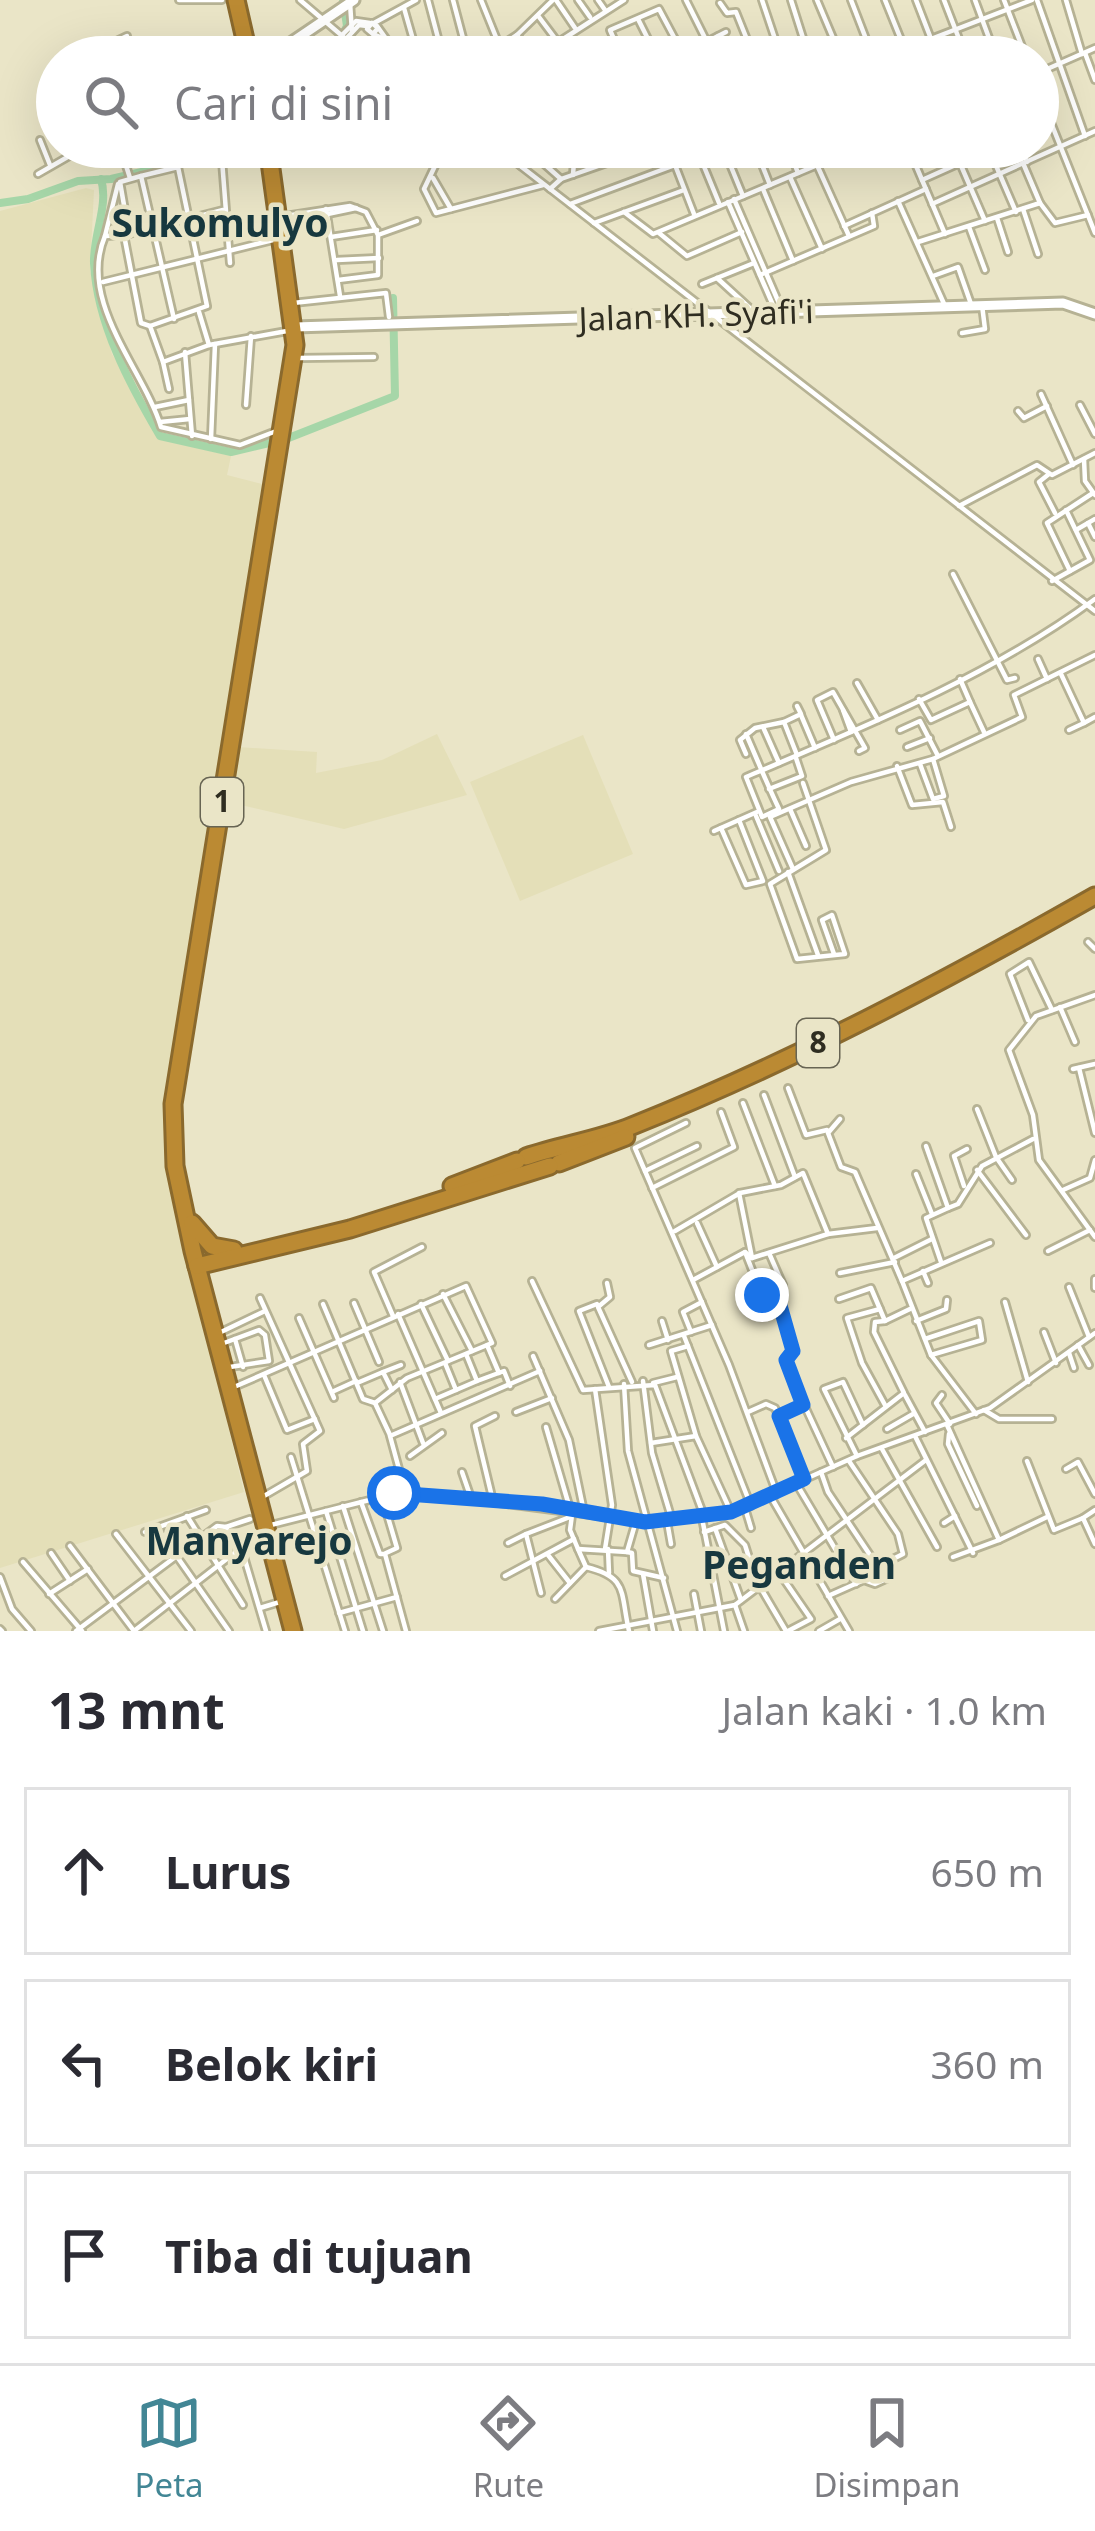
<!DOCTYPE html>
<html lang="id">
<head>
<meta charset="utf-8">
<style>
  :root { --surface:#fff; --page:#f2f2f3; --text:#2b2b33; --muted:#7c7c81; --line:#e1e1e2; --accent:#428695 }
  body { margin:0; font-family:"Noto Sans",sans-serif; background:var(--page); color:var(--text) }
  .stop { position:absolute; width:36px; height:36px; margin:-27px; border:9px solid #1a73e8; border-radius:50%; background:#fff }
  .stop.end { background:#1a73e8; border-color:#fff; box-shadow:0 3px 12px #0008 }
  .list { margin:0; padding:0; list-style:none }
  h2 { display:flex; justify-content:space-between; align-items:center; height:156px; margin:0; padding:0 48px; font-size:51px }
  h2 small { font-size:39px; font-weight:400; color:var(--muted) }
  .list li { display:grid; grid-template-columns:78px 1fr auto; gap:36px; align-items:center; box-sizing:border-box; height:168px; margin:0 24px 24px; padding:0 24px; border:3px solid var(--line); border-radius:0px }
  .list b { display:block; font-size:45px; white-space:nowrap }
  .list em { font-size:39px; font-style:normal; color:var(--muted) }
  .icon { flex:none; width:66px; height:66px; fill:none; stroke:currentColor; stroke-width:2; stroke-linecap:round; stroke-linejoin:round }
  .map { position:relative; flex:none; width:1095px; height:1631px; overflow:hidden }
  .search { position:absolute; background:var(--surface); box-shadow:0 12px 48px #0002; left:36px; right:36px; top:36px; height:132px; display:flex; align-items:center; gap:30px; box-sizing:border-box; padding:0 42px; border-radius:66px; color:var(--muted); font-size:45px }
  .sheet { height:732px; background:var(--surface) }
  nav { display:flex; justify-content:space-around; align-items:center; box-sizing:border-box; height:168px; border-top:3px solid var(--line); background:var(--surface); font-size:33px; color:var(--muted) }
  nav a { display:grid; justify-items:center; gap:6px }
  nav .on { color:var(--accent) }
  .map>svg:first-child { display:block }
</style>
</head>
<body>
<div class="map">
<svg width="1095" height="1631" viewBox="0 0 1095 1631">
  <rect width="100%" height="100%" fill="#eae5c7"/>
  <!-- built -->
  <g fill="#e4dfb8">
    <polygon points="86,188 94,190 90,271 112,354 148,413 154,433 162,440 231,456 227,475 266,485 251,608 166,1091 167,1174 244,1492 0,1568 0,211"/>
    <polygon points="437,734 467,795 344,829 228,802 238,747 317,752 316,773 382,760"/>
    <polygon points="583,735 633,854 520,901 470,782"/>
  </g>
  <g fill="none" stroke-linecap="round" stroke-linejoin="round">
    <!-- river -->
    <g stroke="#a6d6a8" stroke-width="8">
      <polyline points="342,57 338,44 347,26 343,0"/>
      <path d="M101,179c8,26 -8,56 -7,84 3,61 36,122 66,173l71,16 55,-13 109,-43 -2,-98"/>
      <polyline points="0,203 28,199 78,181 111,179 251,147"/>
    </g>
    <defs>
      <g id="street">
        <polyline points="179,0 222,0"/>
        <polyline points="300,0 367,57"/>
        <polyline points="428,0 443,57"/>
        <polyline points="453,0 468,57"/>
        <polyline points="481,0 504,57"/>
        <polyline points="556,0 575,28"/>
        <polyline points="578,0 590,17"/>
        <polyline points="598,0 605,10"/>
        <polyline points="686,0 707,42"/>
        <polyline points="762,0 781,57"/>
        <polyline points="791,0 809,57"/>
        <polyline points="817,0 841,57"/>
        <polyline points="851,0 873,57"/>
        <polyline points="885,0 908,57"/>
        <polyline points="916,0 938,57"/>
        <polyline points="944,0 966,57"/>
        <polyline points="975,0 996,57"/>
        <polyline points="1004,0 1026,57"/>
        <polyline points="1037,0 1085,136"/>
        <polyline points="1066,0 1082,54"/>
        <polyline points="350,3 352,32"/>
        <polyline points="720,3 727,13 736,12 754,57"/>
        <polyline points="404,8 418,57"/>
        <polyline points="539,17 557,41"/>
        <polyline points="638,19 657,57"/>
        <polygon points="372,23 378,28 373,34 367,29"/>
        <polyline points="374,23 416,0"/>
        <polyline points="373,34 387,40 377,26"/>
        <polyline points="517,35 533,57"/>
        <polyline points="341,36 356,21 370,23"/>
        <polyline points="718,36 727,57"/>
        <polyline points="345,40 359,25 367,26"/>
        <polyline points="106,46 127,36"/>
        <polyline points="905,49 1032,0"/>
        <polyline points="619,51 610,30 659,9 683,54"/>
        <polyline points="1085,53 1095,80"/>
        <polyline points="874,54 902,43"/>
        <polyline points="83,56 106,46 111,57"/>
        <polyline points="128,57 136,53"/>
        <polyline points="483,57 517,35 553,0"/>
        <polyline points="535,57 624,0"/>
        <polyline points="593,57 612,39"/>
        <polyline points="601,57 649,41"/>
        <polyline points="677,57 726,32"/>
        <polyline points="730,57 802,40"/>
        <polyline points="1038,73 1095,48"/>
        <polyline points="1038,90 1095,233"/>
        <polyline points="40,140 50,165"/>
        <polyline points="120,147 130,178"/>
        <polyline points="150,147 153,159"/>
        <polyline points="172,147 174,154"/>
        <polyline points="221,147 230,263"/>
        <polyline points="444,147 424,189 436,213 543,185"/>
        <polyline points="496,147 1095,611"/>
        <polyline points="525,147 561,179"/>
        <polyline points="553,147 565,156"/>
        <polyline points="696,147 719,203"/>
        <polyline points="723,147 743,196"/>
        <polyline points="755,147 770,185"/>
        <polyline points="788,147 798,173"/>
        <polyline points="814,147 821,163"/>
        <polyline points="908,147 945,234"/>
        <polyline points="953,147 985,221"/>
        <polyline points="988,147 1016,212"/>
        <polyline points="1021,147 1027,162"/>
        <polyline points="670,152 694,214"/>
        <polyline points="912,156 932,147"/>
        <polyline points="817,165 849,236"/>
        <polyline points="521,166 537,147"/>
        <polyline points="38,174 85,147"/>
        <polyline points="573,175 575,147"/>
        <polyline points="141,176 178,167 207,306 150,326 163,362 209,345 287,331"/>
        <polyline points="790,177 822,249"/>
        <polyline points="433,178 451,209"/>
        <polyline points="922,180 960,163"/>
        <polyline points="550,189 561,179 644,150 682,147"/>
        <polyline points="763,189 793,261"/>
        <polyline points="734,199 782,310"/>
        <polyline points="898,201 945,306"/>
        <polyline points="728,202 776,312"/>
        <polyline points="1040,203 1055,223 1088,215"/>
        <polyline points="570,204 675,165"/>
        <polyline points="932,204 1095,131"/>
        <polyline points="326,209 340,296"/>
        <polyline points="1023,209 1038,254"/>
        <polyline points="624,212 653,234 860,147"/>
        <polyline points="279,217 350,206 366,212 378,235 378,275 338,280"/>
        <polyline points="997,218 1008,252"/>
        <polyline points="594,223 684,190"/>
        <polyline points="280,224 356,208"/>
        <polyline points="844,226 926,189"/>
        <polyline points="969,227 985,270"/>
        <polyline points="659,233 687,256 742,232"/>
        <polyline points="129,234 120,182 141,176 174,319"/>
        <polyline points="129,234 223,210"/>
        <polyline points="378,235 417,221"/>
        <polyline points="105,236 118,184"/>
        <polyline points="331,237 377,230"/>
        <polyline points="918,242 1040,203 1023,163"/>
        <polyline points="337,260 379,258"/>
        <polyline points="760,275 874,226 872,213"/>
        <polyline points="933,276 958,267 971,304"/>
        <polyline points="717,278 753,311"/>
        <polyline points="103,282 277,239"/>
        <polyline points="702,284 754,263"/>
        <polyline points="293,303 386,293 389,317"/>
        <polyline points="199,312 209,345"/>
        <path d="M150,326l-9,-3 -17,-88 -19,1c-28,66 39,134 56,191l79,18 39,-15"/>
        <polyline points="962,333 985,329 982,305"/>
        <polyline points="185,352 192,436"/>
        <polyline points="299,358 374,357"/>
        <polyline points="163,362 169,389"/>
        <polyline points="1041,394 1073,465"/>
        <polyline points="246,405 251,336"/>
        <polyline points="1080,405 1095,434"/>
        <polyline points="155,407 189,400"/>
        <polyline points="1018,411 1024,418 1047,406"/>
        <polyline points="160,422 190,419"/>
        <polyline points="211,439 215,344"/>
        <polyline points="1084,459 1085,481 1095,495"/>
        <polyline points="1049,474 1039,482 1055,513"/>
        <polyline points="959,506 1037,465 1052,475 1095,453"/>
        <polyline points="1088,523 1095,537"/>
        <polyline points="1076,530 1095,519"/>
        <polyline points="1070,571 1047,523 1093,493"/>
        <polyline points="953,574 1007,680 1015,678"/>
        <polyline points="1052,581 1090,560 1066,510"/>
        <polyline points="1038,659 1047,679"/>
        <polyline points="1061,674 1084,723 1095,717"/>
        <polyline points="960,679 970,702"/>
        <polyline points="857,683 878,720"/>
        <polyline points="919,699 931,720 970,702 984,732"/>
        <polyline points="843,710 851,732"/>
        <polyline points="801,715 815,748"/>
        <polyline points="763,727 779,763"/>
        <polyline points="900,730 920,721 938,756"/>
        <polyline points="1069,730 1084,723"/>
        <path d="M746,734c11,25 21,50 33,75l-17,8 -16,-40c118,-50 245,-101 349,-178"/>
        <polyline points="834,740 817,700 833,692 865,748 859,751"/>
        <polyline points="907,747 930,738"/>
        <polyline points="746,754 740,740 755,728 784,722"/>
        <polyline points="797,755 784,722 801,714 797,706"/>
        <polyline points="920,764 933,799 944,796 933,759 1022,717 1014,695 1095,655"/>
        <polyline points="897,766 912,805 943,802 951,827"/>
        <polyline points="803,783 826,850 770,884 797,959 845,954 832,915 822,920 834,954"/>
        <polyline points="769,789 802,776 796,758"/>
        <polyline points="790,809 806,846"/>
        <polyline points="756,816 779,871"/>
        <polyline points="721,828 746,885 763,881 739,820"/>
        <polyline points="714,831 757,812"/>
        <polyline points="793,869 770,817 851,782 933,759"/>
        <polyline points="788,872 818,955"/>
        <polyline points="1088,942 1095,949"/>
        <polyline points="1095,995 1036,1016 1009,1050 1033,1115 1039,1160 1095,1237"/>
        <polyline points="1060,1007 1075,1042"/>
        <polyline points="1028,1020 1010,974 1029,962 1052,1010"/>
        <polyline points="1079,1068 1095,1133"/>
        <polyline points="1073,1069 1095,1064"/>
        <polyline points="788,1088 806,1135 827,1130"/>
        <polyline points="764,1095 795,1177"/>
        <polyline points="743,1103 775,1186"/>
        <polyline points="977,1109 996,1157 1012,1180"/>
        <polyline points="840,1119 828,1133 841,1167 855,1172 902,1281"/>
        <polyline points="686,1123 635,1148 729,1365 777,1494"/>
        <polyline points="926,1146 948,1208 926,1218 941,1262"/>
        <polyline points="977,1170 1026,1235"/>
        <polyline points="645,1171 697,1146"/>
        <polyline points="916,1174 932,1214"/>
        <polyline points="964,1186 954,1156 967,1149"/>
        <polyline points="652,1188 734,1147 721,1112"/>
        <polyline points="1063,1190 1090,1178 1095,1160"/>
        <polyline points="739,1193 752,1258"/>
        <polyline points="948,1208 958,1204 982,1166 1033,1139"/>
        <polyline points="697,1223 717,1267"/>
        <polyline points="675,1231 740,1193 781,1185 803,1173 828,1234"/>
        <polyline points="1048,1251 1090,1230"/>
        <polyline points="769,1253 783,1285 777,1295"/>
        <polyline points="894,1258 932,1239"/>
        <polyline points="923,1271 928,1283"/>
        <polyline points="840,1273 895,1262"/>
        <polyline points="1095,1279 1095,1288"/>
        <polyline points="693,1280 745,1252"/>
        <polyline points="532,1281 583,1390 655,1385 704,1516"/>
        <polyline points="607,1283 610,1297 598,1307 632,1382"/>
        <polyline points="1069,1287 1089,1337"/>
        <polyline points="443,1294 472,1351"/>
        <polyline points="260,1298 320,1431 303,1444 307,1471 264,1496"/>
        <polyline points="839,1299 871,1288 885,1321 910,1309"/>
        <polyline points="1005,1302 1028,1382"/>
        <polyline points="354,1303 379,1362"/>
        <polyline points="323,1304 363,1399 375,1403"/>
        <polyline points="421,1304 448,1361"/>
        <polyline points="597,1304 579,1311 609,1387"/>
        <polyline points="880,1309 847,1318 862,1363 885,1405"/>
        <polyline points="398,1314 441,1413"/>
        <polyline points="393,1316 374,1272 422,1247"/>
        <polyline points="299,1318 334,1398"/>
        <polyline points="662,1321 668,1340"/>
        <polyline points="916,1321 946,1309 947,1300"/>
        <polyline points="221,1332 265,1311"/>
        <polyline points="691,1332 683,1312 702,1302"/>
        <polyline points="1044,1332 1056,1363"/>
        <polyline points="684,1336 751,1506"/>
        <polyline points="235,1339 243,1367"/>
        <polyline points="925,1339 979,1321 982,1340 931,1355"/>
        <polyline points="224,1343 259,1330 265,1335 269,1361 230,1367"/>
        <polyline points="487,1345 499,1373"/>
        <polyline points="649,1345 712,1325"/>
        <polyline points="1078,1345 1089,1365"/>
        <polyline points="688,1346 671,1351 696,1436 731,1512"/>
        <polyline points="1069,1353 1074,1368"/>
        <polyline points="466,1354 477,1381 504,1371 510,1386"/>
        <polyline points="533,1356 569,1440 584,1512"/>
        <polyline points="445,1363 456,1390"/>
        <polyline points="383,1372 401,1365"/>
        <polyline points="264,1375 287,1430 315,1419"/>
        <polyline points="643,1381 652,1453 672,1520"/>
        <polyline points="400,1382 423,1443"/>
        <polyline points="357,1383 383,1372 392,1390"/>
        <polyline points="653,1383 677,1377"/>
        <polyline points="624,1384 628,1451 677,1631"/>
        <polyline points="234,1387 466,1286 492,1343 407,1378 375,1403"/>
        <polyline points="595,1389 612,1505 605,1549"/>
        <polyline points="334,1391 356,1381"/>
        <polyline points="905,1395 925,1432"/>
        <polyline points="942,1395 936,1403 950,1424"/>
        <polyline points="435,1399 477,1381"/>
        <polyline points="375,1403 390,1435"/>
        <polyline points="984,1410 999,1419 1052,1419"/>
        <polyline points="516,1412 552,1398"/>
        <polyline points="748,1412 766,1404 775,1408 804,1479"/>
        <polyline points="779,1414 802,1405"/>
        <polyline points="976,1414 931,1355 902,1281 990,1243"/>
        <polyline points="947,1425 999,1540 953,1557"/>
        <polyline points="546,1427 570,1509"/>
        <polyline points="887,1429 913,1414"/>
        <polyline points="949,1434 948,1444 977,1506"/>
        <polyline points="915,1436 973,1553"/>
        <polyline points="846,1438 904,1393 874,1332 875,1322 885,1321"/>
        <polyline points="651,1443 696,1436"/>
        <polyline points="882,1449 937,1547"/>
        <polyline points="410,1456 442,1433"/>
        <polyline points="857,1456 824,1389 843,1382 863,1425"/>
        <polyline points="291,1457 345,1631"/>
        <polyline points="849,1461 898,1534 903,1554 893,1559"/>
        <polyline points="1027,1461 1054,1530 1083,1518 1095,1544"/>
        <polyline points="833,1467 789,1372 786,1359 793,1350 777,1295 762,1295 745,1252 752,1258 828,1234 877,1228"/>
        <polyline points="1066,1469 1078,1462 1095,1494"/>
        <polyline points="462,1472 472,1501"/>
        <polyline points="821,1472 828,1492 886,1579 875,1584 864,1580 828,1596"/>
        <polyline points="796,1483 856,1584"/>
        <polyline points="405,1491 390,1436 540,1371"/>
        <polyline points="382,1497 397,1548 386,1553"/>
        <polyline points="771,1497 849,1631"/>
        <polyline points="493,1501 475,1426 495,1416"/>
        <polyline points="361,1502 380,1554 385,1554 406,1631"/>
        <polyline points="343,1506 383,1631"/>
        <polyline points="745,1508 751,1528"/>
        <polyline points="326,1511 363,1631"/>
        <polyline points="572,1515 570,1530 578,1549"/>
        <polyline points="187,1516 243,1605"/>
        <polyline points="702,1518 724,1631"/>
        <polyline points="1083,1518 1095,1510"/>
        <polyline points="636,1521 627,1552 632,1553 633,1571 664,1578"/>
        <polyline points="667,1521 671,1544"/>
        <polyline points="944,1523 955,1516"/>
        <polyline points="271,1525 405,1491 645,1522 731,1512 857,1456 990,1408 1095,1333"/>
        <polyline points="226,1527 250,1519"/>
        <polyline points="157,1528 229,1631"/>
        <polyline points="715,1528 741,1600"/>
        <polyline points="145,1532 206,1510"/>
        <polyline points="704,1532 725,1525 745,1545 756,1580 786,1631"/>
        <polyline points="116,1534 191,1631"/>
        <polyline points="526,1534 570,1517"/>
        <polyline points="999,1540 1047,1517"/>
        <polyline points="508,1543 526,1534 541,1593"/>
        <polyline points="70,1546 134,1631 237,1551 263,1542"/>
        <polyline points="608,1549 609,1573"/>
        <polyline points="242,1550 266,1631"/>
        <polyline points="51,1553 70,1581"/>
        <polyline points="548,1555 570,1583"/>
        <polyline points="23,1562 82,1631"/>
        <polyline points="586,1567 578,1549 627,1552"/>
        <polyline points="778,1571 811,1619 788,1631"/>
        <polyline points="643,1574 653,1631"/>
        <polyline points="505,1576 574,1539"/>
        <polyline points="0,1577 12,1609 31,1631"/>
        <polyline points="49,1594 88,1569"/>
        <polyline points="694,1594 701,1631"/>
        <path d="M555,1599l31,-32c42,10 34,24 43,64"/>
        <polyline points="735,1605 744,1631"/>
        <polyline points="260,1608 283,1601"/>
        <polyline points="339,1613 397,1597"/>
        <polyline points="0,1629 2,1631"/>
        <polyline points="76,1631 217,1526 226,1527 237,1551"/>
        <polyline points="599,1631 735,1605 926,1460"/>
        <polyline points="819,1631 840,1619"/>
      </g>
      <g id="secondary">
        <polyline points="257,57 262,48 270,57"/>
        <polyline points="270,57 354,0"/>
        <polyline points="295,327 1063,303 1095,314"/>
      </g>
      <g id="highway">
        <polyline points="236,0 249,57"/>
        <polyline points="268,147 295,345 173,1104 175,1166 193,1251 293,1631"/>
        <path d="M526,1157c35,-12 72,-17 106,-31 160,-64 313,-145 463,-230"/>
        <polyline points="559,1163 626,1137"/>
        <polyline points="452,1186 517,1161"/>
        <polyline points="192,1223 212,1246 234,1250"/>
        <polyline points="197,1266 350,1229 550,1166"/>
      </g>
    </defs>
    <!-- street casing -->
    <use href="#street" stroke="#b6b294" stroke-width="10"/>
    <!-- secondary casing -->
    <use href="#secondary" stroke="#b6b294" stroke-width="15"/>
    <!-- highway casing -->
    <use href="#highway" stroke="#8a692d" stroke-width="21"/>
    <!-- street -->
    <use href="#street" stroke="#fff" stroke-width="4.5"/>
    <!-- secondary -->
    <use href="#secondary" stroke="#fff" stroke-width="9"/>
    <!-- highway -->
    <use href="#highway" stroke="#bb8a33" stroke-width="15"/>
  </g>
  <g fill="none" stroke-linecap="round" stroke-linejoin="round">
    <!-- route -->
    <polyline stroke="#1a73e8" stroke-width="15" points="394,1493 542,1504 645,1522 731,1512 804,1479 779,1416 803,1405 786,1360 793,1351 777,1295 762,1295"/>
  </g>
  <g text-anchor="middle" stroke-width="9" stroke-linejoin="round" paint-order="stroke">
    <!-- shield labels -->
    <g fill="#eae5c7" stroke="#676453" stroke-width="3">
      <rect x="201" y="778" width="42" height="48" rx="9"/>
      <rect x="797" y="1019" width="42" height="48" rx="9"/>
    </g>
    <g font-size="30" font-weight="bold" fill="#2f2d21">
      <text x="222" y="812">1</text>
      <text x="818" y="1053">8</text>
    </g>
    <!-- street labels -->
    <g font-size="33" fill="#2f2d21" stroke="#eae5c7">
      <text transform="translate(696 315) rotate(-2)" y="12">Jalan KH. Syafi'i</text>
    </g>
    <!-- quarter labels -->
    <g font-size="39" font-weight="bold" fill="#17383f" stroke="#eae5c7">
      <text x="220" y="237">Sukomulyo</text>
      <text x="249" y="1555">Manyarejo</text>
      <text x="799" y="1579">Peganden</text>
    </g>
  </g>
</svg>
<div class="stop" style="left:394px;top:1493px"></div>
<div class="stop end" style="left:762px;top:1295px"></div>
<div class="search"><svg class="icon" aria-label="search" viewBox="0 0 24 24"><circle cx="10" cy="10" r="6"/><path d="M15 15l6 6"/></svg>Cari di sini</div>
</div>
<section class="sheet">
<h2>13 mnt<small>Jalan kaki · 1.0 km</small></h2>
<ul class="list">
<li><svg class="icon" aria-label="ahead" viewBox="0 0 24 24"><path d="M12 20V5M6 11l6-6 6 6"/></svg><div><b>Lurus</b></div><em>650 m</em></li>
<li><svg class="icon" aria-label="left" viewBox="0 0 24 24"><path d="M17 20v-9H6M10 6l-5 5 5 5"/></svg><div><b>Belok kiri</b></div><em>360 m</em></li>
<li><svg class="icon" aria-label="arrive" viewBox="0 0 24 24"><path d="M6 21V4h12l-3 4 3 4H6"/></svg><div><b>Tiba di tujuan</b></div></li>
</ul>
</section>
<nav>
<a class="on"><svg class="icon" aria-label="map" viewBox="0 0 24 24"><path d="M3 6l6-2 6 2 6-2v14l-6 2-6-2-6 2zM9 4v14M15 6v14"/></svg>Peta</a>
<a><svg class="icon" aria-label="directions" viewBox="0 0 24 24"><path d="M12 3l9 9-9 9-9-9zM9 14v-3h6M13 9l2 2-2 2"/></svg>Rute</a>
<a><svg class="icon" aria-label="saved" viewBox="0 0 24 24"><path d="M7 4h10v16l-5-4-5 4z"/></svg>Disimpan</a>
</nav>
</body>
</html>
